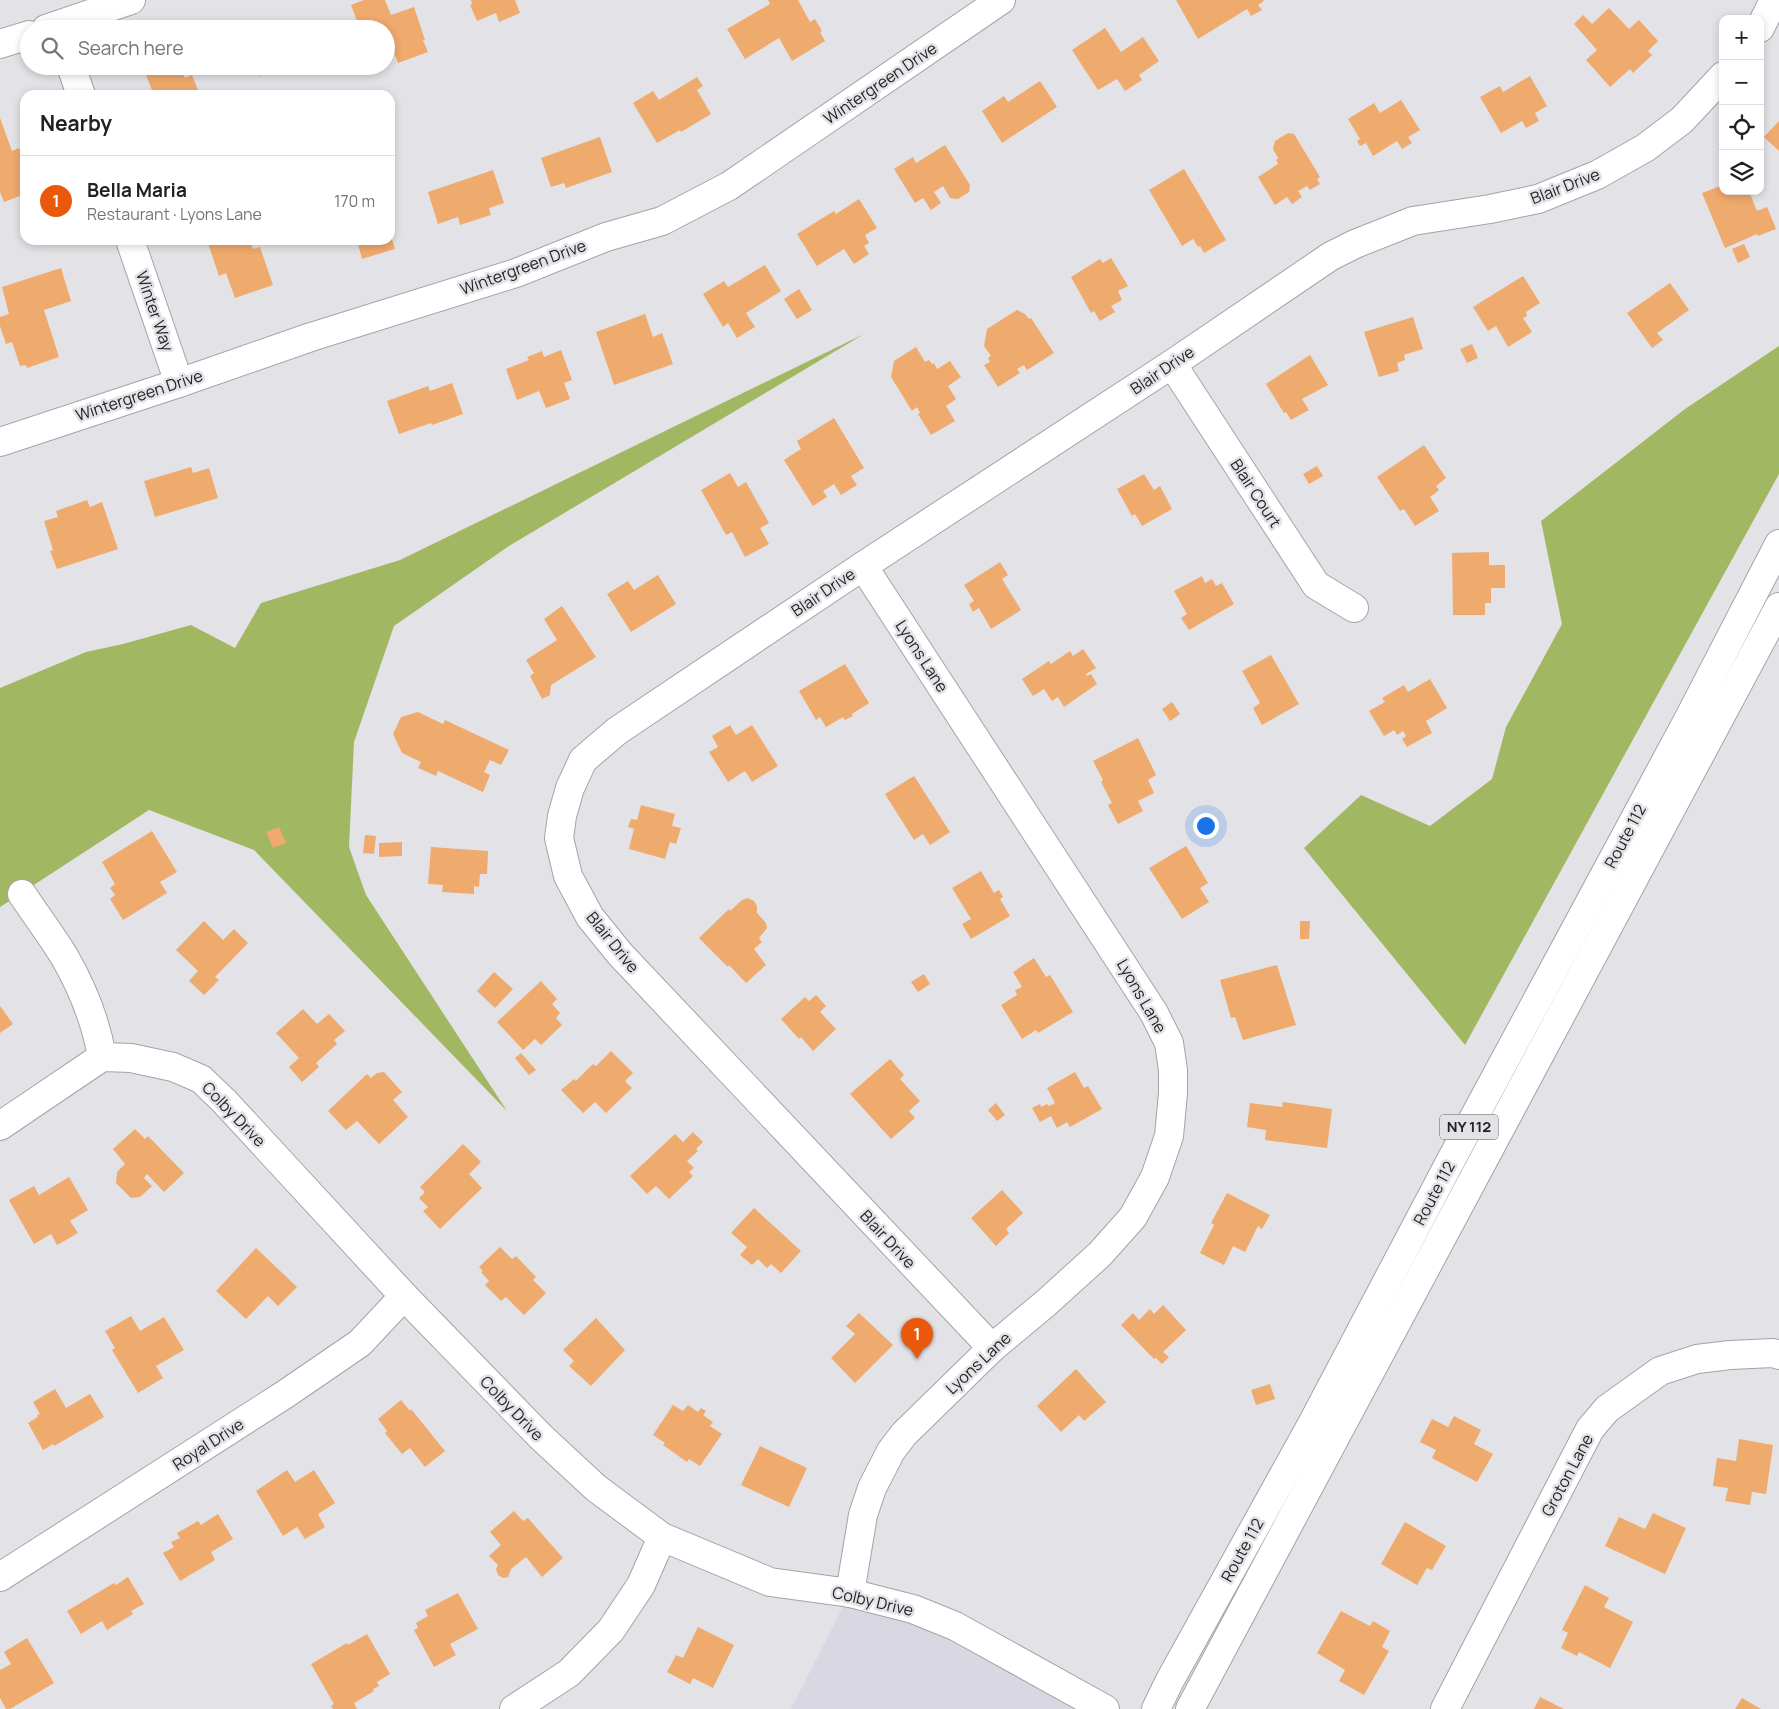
<!DOCTYPE html>
<html lang="en">
<head>
<meta charset="utf-8">
<style>
  :root { --surface:#fff; --page:#f6f6f6; --text:#202124; --muted:#757577; --line:#e0e0e0; --accent:#ea580c }
  body { margin:0; font-family:Manrope,sans-serif; background:var(--page); color:var(--text) }
  .controls { position:absolute; right:15px; top:15px; display:grid; overflow:hidden; border-radius:10px; box-shadow:0 2px 8px #0003 }
  .controls button { width:45px; height:45px; display:grid; place-items:center; padding:0; border:0; border-bottom:1px solid var(--line); background:var(--surface); color:var(--text); font:25px sans-serif }
  .you { position:absolute; left:1205px; top:825px; width:18px; height:18px; margin:-12px; border:4px solid #fff; border-radius:50%; background:#1a73e8; box-shadow:0 0 0 8px #1a73e833 }
  .badge { display:grid; place-items:center; width:32px; height:32px; border-radius:50%; background:var(--accent); color:#fff; font-size:16px; font-weight:700 }
  .pin { position:absolute; translate:-50% -41px; filter:drop-shadow(0 1px 2px #0008) }
  .pin::after { content:''; position:absolute; top:26px; width:18px; height:15px; background:inherit; clip-path:polygon(0 0,100% 0,50% 100%) }
  .list { margin:0; padding:0; list-style:none }
  h2 { display:flex; justify-content:space-between; align-items:center; height:65px; margin:0; padding:0 20px; font-size:21px }
  h2 small { font-size:16px; font-weight:400; color:var(--muted) }
  .list li { display:grid; grid-template-columns:32px 1fr auto; gap:15px; align-items:center; box-sizing:border-box; height:90px; padding:0 20px; border-top:1px solid var(--line) }
  .list b { display:block; font-size:19px; white-space:nowrap }
  .list p { margin:0; font-size:16px; white-space:nowrap; color:var(--muted) }
  .list em { font-size:16px; font-style:normal; color:var(--muted) }
  .icon { flex:none; width:28px; height:28px; fill:none; stroke:currentColor; stroke-width:2; stroke-linecap:round; stroke-linejoin:round }
  .map { position:relative; flex:none; width:1779px; height:1709px; overflow:hidden }
  .search { position:absolute; background:var(--surface); box-shadow:0 2px 8px #0003; left:20px; top:20px; width:375px; height:55px; display:flex; align-items:center; gap:12px; box-sizing:border-box; padding:0 18px; border-radius:28px; color:var(--muted); font-size:19px }
  .panel { position:absolute; background:var(--surface); box-shadow:0 2px 8px #0003; left:20px; top:90px; width:375px; height:155px; border-radius:15px }
  .map>svg:first-child { display:block }
</style>
</head>
<body>
<div class="map">
<svg width="1779" height="1709" viewBox="0 0 1779 1709">
  <rect width="100%" height="100%" fill="#e3e3e7"/>
  <!-- built -->
  <polygon fill="#d8d7e2" points="850,1593 1098,1709 791,1709"/>
  <!-- forest -->
  <g fill="#a2b762">
    <polygon points="864,334 509,546 394,626 354,742 349,847 366,895 507,1111 254,850 149,810 0,907 0,688 86,652 123,644 191,625 235,648 261,603 400,560"/>
    <polygon points="1779,346 1779,474 1465,1045 1304,848 1361,795 1430,826 1492,779 1506,727 1562,624 1541,521 1685,409"/>
  </g>
  <!-- building -->
  <g fill="#efaa6d">
    <polygon points="364,0 385,0 391,15 414,7 425,40 423,40 428,52 398,63 393,50 386,52 386,29 360,29 351,5"/>
    <polygon points="471,0 515,0 520,13 499,22 496,13 477,21 470,5 472,4"/>
    <polygon points="768,0 798,0 810,22 815,19 822,31 820,32 825,41 792,61 779,38 745,59 727,29 770,4"/>
    <polygon points="1176,0 1263,0 1264,1 1258,5 1262,10 1251,16 1247,9 1198,39"/>
    <polygon points="1609,8 1629,29 1639,20 1658,41 1648,51 1652,55 1633,73 1630,69 1610,87 1586,60 1597,50 1574,24 1583,15 1592,24"/>
    <polygon points="1105,28 1121,52 1143,37 1159,61 1139,75 1142,80 1125,91 1117,79 1098,90 1072,50"/>
    <polygon points="168,66 180,66 185,78 192,75 200,95 154,95 146,75"/>
    <polygon points="255,66 287,66 287,67 259,76"/>
    <polygon points="1530,76 1547,106 1535,113 1539,121 1526,128 1522,121 1501,133 1480,97 1500,86 1503,92"/>
    <polygon points="697,77 703,86 697,90 711,114 681,132 680,130 657,143 633,103 653,91 659,100"/>
    <polygon points="1040,81 1057,107 1002,143 982,111 1004,96 1008,102"/>
    <polygon points="1401,100 1420,130 1408,137 1412,143 1402,149 1397,141 1373,156 1366,143 1360,146 1357,141 1360,139 1348,119 1374,103 1380,113"/>
    <polygon points="0,118 12,151 19,148 25,164 25,194 4,202 0,192"/>
    <polygon points="1779,121 1779,151 1764,137"/>
    <polygon points="1288,133 1294,134 1320,177 1317,179 1320,184 1310,190 1307,186 1298,191 1302,197 1292,204 1287,197 1275,205 1258,177 1278,164 1276,160 1278,158 1273,149 1275,141"/>
    <polygon points="600,137 612,172 566,188 564,183 551,187 541,158"/>
    <polygon points="945,145 970,185 969,192 958,199 950,198 943,186 934,192 941,203 931,210 923,198 915,203 894,169 913,157 916,163"/>
    <polygon points="1184,169 1226,240 1204,253 1200,246 1198,247 1193,239 1182,246 1149,190"/>
    <polygon points="493,170 504,203 489,208 491,215 460,225 458,217 438,224 428,192"/>
    <polygon points="1723,185 1723,191 1749,191 1757,211 1767,207 1776,229 1758,236 1757,234 1725,248 1702,193"/>
    <polygon points="859,199 877,228 865,235 869,243 864,246 869,254 854,264 844,249 817,266 797,234 834,211 836,214"/>
    <polygon points="390,233 395,249 362,259 357,240 390,240"/>
    <polygon points="203,240 250,240 253,249 260,247 273,285 235,298 226,273 219,276 208,243 205,244"/>
    <polygon points="1744,244 1750,257 1738,263 1732,249"/>
    <polygon points="1111,258 1128,286 1118,291 1122,300 1111,306 1115,312 1100,321 1094,311 1091,313 1071,277 1100,259 1103,263"/>
    <polygon points="765,265 781,291 746,313 755,327 737,338 728,323 723,327 703,294 724,281 728,287"/>
    <polygon points="61,268 71,301 44,310 59,357 27,368 26,365 20,366 12,342 6,344 0,326 0,317 9,314 2,287"/>
    <polygon points="1523,276 1540,303 1526,312 1527,316 1523,318 1532,332 1508,347 1496,326 1488,331 1473,307"/>
    <polygon points="1670,283 1689,310 1657,333 1663,340 1652,348 1627,313"/>
    <polygon points="799,289 812,310 797,319 784,299"/>
    <polygon points="1017,310 1025,314 1029,319 1031,318 1054,353 1027,370 1024,365 1017,369 1020,373 998,387 984,365 990,362 988,358 991,356 984,346 987,329"/>
    <polygon points="645,314 653,337 662,333 673,364 614,385 596,332"/>
    <polygon points="1413,317 1423,349 1404,355 1405,360 1397,363 1399,371 1379,377 1364,332"/>
    <polygon points="1472,344 1478,358 1467,363 1460,349"/>
    <polygon points="916,347 925,362 929,360 932,364 934,363 937,369 950,361 961,377 948,386 956,399 946,406 955,421 931,435 918,414 920,413 917,407 912,411 891,377 894,361"/>
    <polygon points="561,350 572,380 564,383 570,399 546,408 539,391 517,400 506,369 529,360 527,357 542,351 544,357"/>
    <polygon points="1310,355 1328,385 1302,399 1309,410 1291,420 1286,412 1284,413 1266,384"/>
    <polygon points="452,383 463,414 432,425 431,423 399,434 387,401 428,386 430,391"/>
    <polygon points="834,418 864,468 851,476 857,485 841,495 834,484 823,491 827,497 813,506 784,460 801,449 797,441"/>
    <polygon points="1424,445 1446,478 1436,486 1439,490 1430,497 1439,511 1415,526 1404,509 1400,511 1377,477"/>
    <polygon points="1317,466 1323,476 1309,484 1303,474"/>
    <polygon points="191,467 193,473 209,468 218,498 155,517 144,481"/>
    <polygon points="730,473 738,487 746,482 769,523 760,528 769,544 745,557 732,532 726,535 701,490"/>
    <polygon points="1144,474 1154,490 1160,486 1172,509 1142,526 1135,514 1132,516 1117,489"/>
    <polygon points="87,500 90,507 102,502 118,549 57,569 50,551 53,550 44,521 58,517 56,511"/>
    <polygon points="1489,552 1489,565 1505,565 1505,588 1491,588 1491,603 1485,603 1485,615 1453,615 1452,553"/>
    <polygon points="1000,562 1008,575 1002,579 1021,610 991,629 979,608 973,612 969,604 974,601 964,585"/>
    <polygon points="658,575 676,604 631,632 607,594 628,581 634,590"/>
    <polygon points="1202,576 1205,583 1212,579 1216,586 1222,583 1234,604 1189,630 1181,618 1187,614 1174,591"/>
    <polygon points="562,606 596,657 551,685 550,695 542,699 530,676 534,673 526,660 557,640 544,619"/>
    <polygon points="1083,649 1096,668 1086,674 1087,676 1091,674 1097,684 1064,707 1058,697 1052,701 1044,689 1033,696 1022,679 1049,661 1051,664 1070,651 1073,656"/>
    <polygon points="1271,655 1299,704 1262,725 1253,708 1260,703 1242,671"/>
    <polygon points="845,664 869,703 852,714 853,716 845,720 843,717 826,727 820,717 816,720 799,691"/>
    <polygon points="1430,679 1447,708 1426,721 1432,733 1407,747 1402,739 1406,736 1403,731 1397,735 1394,730 1384,736 1369,711 1385,702 1382,698 1404,685 1408,692"/>
    <polygon points="1172,702 1180,714 1170,721 1162,709"/>
    <polygon points="418,712 443,724 445,720 509,750 501,765 490,760 484,772 490,775 483,792 438,771 436,776 418,768 421,762 402,753 393,734 401,717"/>
    <polygon points="730,725 736,735 752,725 778,766 752,782 745,771 728,782 709,752 718,747 712,736"/>
    <polygon points="1138,738 1156,775 1148,780 1154,793 1138,801 1143,811 1118,824 1108,805 1112,803 1101,782 1103,780 1093,761"/>
    <polygon points="914,776 950,832 930,845 923,834 914,840 885,794"/>
    <polygon points="641,805 675,814 672,826 681,828 676,844 670,842 665,859 629,849 634,829 628,827 631,819 637,820"/>
    <polygon points="279,827 286,843 273,848 266,832"/>
    <polygon points="152,831 177,872 160,882 167,893 123,920 110,899 115,895 110,888 115,884 102,862"/>
    <polygon points="365,835 376,836 374,854 363,853"/>
    <polygon points="402,842 402,856 379,857 379,843"/>
    <polygon points="1186,846 1208,883 1200,888 1209,902 1182,919 1149,868"/>
    <polygon points="431,847 488,851 487,874 480,874 479,887 474,886 474,894 442,892 443,885 428,884"/>
    <polygon points="981,871 994,893 999,890 1003,897 1000,899 1010,916 971,939 962,924 971,919 952,888"/>
    <polygon points="748,898 754,901 757,906 757,913 766,923 767,928 759,938 762,942 754,949 766,965 746,983 729,965 728,967 699,938 729,909 730,911 742,900"/>
    <polygon points="204,921 223,940 234,929 248,943 215,977 219,980 204,995 189,981 198,971 176,950"/>
    <polygon points="1300,921 1310,921 1309,939 1300,939"/>
    <polygon points="1034,958 1046,977 1050,975 1073,1012 1038,1033 1036,1030 1022,1039 1001,1005 1017,995 1015,990 1022,987 1013,972"/>
    <polygon points="1277,965 1296,1025 1243,1040 1235,1017 1231,1018 1220,980"/>
    <polygon points="494,972 513,989 495,1008 477,991"/>
    <polygon points="924,974 930,984 918,992 911,982"/>
    <polygon points="541,981 557,999 552,1004 560,1013 556,1018 562,1025 541,1045 535,1039 523,1050 497,1022"/>
    <polygon points="816,995 826,1006 820,1012 836,1029 813,1051 801,1037 799,1039 781,1019 805,997 809,1001"/>
    <polygon points="0,1006 13,1024 0,1033"/>
    <polygon points="303,1009 317,1024 329,1014 345,1031 334,1040 337,1044 316,1063 319,1067 302,1082 289,1067 299,1058 276,1033"/>
    <polygon points="611,1051 633,1073 625,1081 632,1088 606,1113 595,1102 583,1113 561,1090 574,1079 576,1081 593,1064 596,1066"/>
    <polygon points="521,1053 536,1070 529,1075 515,1058"/>
    <polygon points="890,1059 904,1075 900,1079 920,1101 909,1111 915,1118 891,1139 850,1094"/>
    <polygon points="384,1072 402,1092 393,1100 408,1117 379,1144 357,1121 346,1130 328,1111 367,1074 371,1078 377,1073"/>
    <polygon points="1075,1072 1084,1088 1088,1086 1102,1109 1070,1127 1067,1122 1057,1128 1051,1116 1040,1122 1032,1108 1040,1104 1041,1107 1047,1104 1049,1106 1055,1103 1047,1088"/>
    <polygon points="1283,1102 1332,1109 1327,1148 1265,1140 1266,1130 1247,1127 1250,1103 1282,1107"/>
    <polygon points="996,1103 1005,1115 997,1121 988,1110"/>
    <polygon points="135,1129 145,1139 148,1136 184,1173 164,1192 147,1174 144,1178 152,1186 140,1197 131,1198 116,1183 117,1172 125,1164 113,1149"/>
    <polygon points="693,1132 703,1142 696,1149 698,1151 687,1161 694,1168 689,1172 693,1176 669,1199 656,1186 647,1194 630,1176 675,1134 683,1142"/>
    <polygon points="463,1144 481,1162 469,1174 482,1188 440,1229 423,1211 428,1207 419,1198 425,1192 420,1187"/>
    <polygon points="69,1177 88,1210 70,1221 78,1233 57,1245 51,1234 34,1244 9,1200 34,1186 39,1195"/>
    <polygon points="1002,1190 1023,1213 1006,1229 1009,1233 996,1246 971,1218"/>
    <polygon points="1227,1193 1270,1215 1262,1229 1258,1226 1245,1252 1233,1246 1224,1265 1200,1253 1214,1225 1211,1223"/>
    <polygon points="754,1208 801,1251 781,1273 771,1264 767,1268 758,1259 752,1265 740,1255 747,1247 731,1233"/>
    <polygon points="500,1247 512,1259 516,1256 536,1277 533,1280 546,1293 524,1315 506,1297 501,1301 485,1285 489,1281 481,1272 483,1271 479,1267"/>
    <polygon points="256,1248 297,1287 278,1306 268,1296 246,1319 216,1291"/>
    <polygon points="1163,1305 1186,1330 1163,1352 1169,1357 1162,1364 1156,1358 1154,1359 1121,1325 1133,1313 1139,1320 1150,1309 1154,1314"/>
    <polygon points="859,1313 893,1345 855,1383 831,1358 855,1334 846,1326"/>
    <polygon points="131,1316 140,1331 164,1317 184,1350 156,1366 163,1378 138,1393 112,1350 115,1348 105,1331"/>
    <polygon points="596,1318 625,1350 591,1386 569,1366 574,1361 563,1350"/>
    <polygon points="1076,1369 1106,1402 1084,1421 1079,1415 1061,1432 1037,1406"/>
    <polygon points="1270,1384 1275,1399 1256,1405 1251,1390"/>
    <polygon points="55,1389 66,1408 90,1394 104,1417 54,1446 53,1444 43,1450 28,1423 38,1417 37,1415 40,1414 33,1402"/>
    <polygon points="401,1400 410,1411 411,1409 445,1451 425,1467 410,1448 402,1454 385,1433 387,1431 378,1419"/>
    <polygon points="673,1405 683,1411 688,1405 698,1412 701,1408 706,1411 703,1415 713,1422 710,1426 722,1434 700,1466 689,1459 687,1462 663,1445 665,1443 653,1435"/>
    <polygon points="1454,1416 1481,1430 1474,1444 1493,1454 1477,1482 1432,1458 1436,1450 1420,1442 1432,1419 1448,1427"/>
    <polygon points="1739,1439 1773,1445 1766,1494 1752,1492 1750,1505 1725,1501 1728,1488 1713,1486 1717,1458 1736,1461"/>
    <polygon points="760,1446 807,1468 789,1507 741,1485"/>
    <polygon points="287,1470 295,1482 314,1470 335,1503 318,1514 325,1527 305,1539 297,1527 283,1536 256,1491"/>
    <polygon points="514,1511 523,1521 528,1518 563,1558 542,1577 526,1557 511,1569 508,1577 503,1578 498,1575 496,1569 498,1565 489,1556 501,1545 490,1532"/>
    <polygon points="1653,1513 1686,1528 1665,1574 1605,1546 1619,1517 1645,1529"/>
    <polygon points="218,1514 233,1539 211,1552 215,1560 180,1581 163,1553 174,1547 171,1542 180,1538 177,1533 198,1521 201,1525"/>
    <polygon points="1405,1522 1446,1546 1432,1570 1427,1568 1417,1585 1381,1564"/>
    <polygon points="128,1577 144,1604 131,1611 133,1614 107,1630 102,1621 81,1634 67,1611 114,1583 116,1585"/>
    <polygon points="1585,1585 1609,1598 1604,1607 1633,1622 1610,1668 1579,1652 1577,1656 1561,1648 1568,1633 1562,1630"/>
    <polygon points="458,1593 478,1629 450,1644 456,1655 434,1667 414,1630 418,1628 416,1623 428,1616 425,1610"/>
    <polygon points="1341,1611 1370,1626 1373,1621 1390,1631 1382,1647 1389,1651 1364,1695 1339,1681 1345,1670 1317,1653"/>
    <polygon points="698,1627 734,1645 713,1688 693,1678 690,1684 667,1672 676,1655 683,1658"/>
    <polygon points="367,1634 390,1674 377,1682 379,1686 373,1689 374,1691 354,1703 357,1709 333,1709 331,1706 334,1704 311,1664 347,1643 348,1645"/>
    <polygon points="27,1638 54,1683 10,1709 6,1709 0,1698 0,1670 11,1664 4,1652"/>
    <polygon points="1540,1697 1564,1709 1534,1709"/>
    <polygon points="1742,1698 1761,1709 1735,1709"/>
  </g>
  <g fill="none" stroke-linecap="round" stroke-linejoin="round">
    <defs>
      <g id="street">
        <polyline points="1760,28 1774,0"/>
        <polyline points="46,29 131,0"/>
        <polyline points="0,44 29,35"/>
        <polyline points="71,66 81,95"/>
        <polyline points="130,240 179,383"/>
        <polyline points="1172,364 1316,585 1354,608"/>
        <polyline points="0,442 179,383 311,337 516,273 606,237 662,221 729,186 1001,0"/>
        <path d="M22,894c14,21 29,41 42,62 18,31 32,66 38,101"/>
        <polyline points="0,1126 102,1057 131,1058 173,1067 201,1079 224,1101 404,1296 541,1437 596,1488 662,1537 770,1582 850,1593 913,1609 955,1626 1105,1709"/>
        <polyline points="992,1348 620,954 590,917 568,876 559,838 562,816 570,788 583,760 617,731 863,566 1172,364 1331,256 1355,244 1413,221 1490,209 1538,199 1597,175 1645,148 1682,120 1723,76"/>
        <polyline points="0,1577 284,1395 360,1343 404,1296"/>
        <polyline points="850,1593 863,1515 872,1488 891,1451 904,1434 992,1348 1046,1303 1100,1254 1133,1217 1155,1177 1169,1136 1173,1093 1173,1070 1169,1043 1154,1013 863,566"/>
        <polyline points="514,1709 569,1673 611,1630 641,1585 662,1537"/>
        <polyline points="1445,1709 1590,1429 1607,1409 1660,1371 1697,1359 1730,1355 1773,1353 1779,1355"/>
      </g>
      <g id="primary">
        <polyline points="1156,1709 1169,1682 1313,1422 1451,1160 1688,720 1779,544"/>
        <polyline points="1190,1709 1779,607"/>
      </g>
    </defs>
    <!-- street casing -->
    <use href="#street" stroke="#a4a3a7" stroke-width="30"/>
    <!-- primary casing -->
    <use href="#primary" stroke="#a4a3a7" stroke-width="30"/>
    <!-- street -->
    <use href="#street" stroke="#fff" stroke-width="28"/>
    <!-- primary -->
    <use href="#primary" stroke="#fff" stroke-width="28"/>
  </g>
  <g text-anchor="middle" stroke-width="5" stroke-linejoin="round" paint-order="stroke">
    <!-- shield labels -->
    <rect fill="#e3e3e7" stroke="#5d5d5f" stroke-width="1" x="1440" y="1114.5" width="58" height="25" rx="4"/>
    <g font-size="15" font-weight="bold" fill="#242325">
      <text x="1469" y="1132">NY 112</text>
    </g>
    <!-- street labels -->
    <g font-size="16" fill="#242325" stroke="#e3e3e7">
      <text transform="translate(880 83) rotate(-34)" y="6">Wintergreen Drive</text>
      <text transform="translate(1565 186) rotate(-21)" y="6">Blair Drive</text>
      <text transform="translate(523 267) rotate(-20)" y="6">Wintergreen Drive</text>
      <text transform="translate(155 311) rotate(71)" y="6">Winter Way</text>
      <text transform="translate(1162 370) rotate(-34)" y="6">Blair Drive</text>
      <text transform="translate(139 395) rotate(-18)" y="6">Wintergreen Drive</text>
      <text transform="translate(1256 493) rotate(57)" y="6">Blair Court</text>
      <text transform="translate(823 592) rotate(-34)" y="6">Blair Drive</text>
      <text transform="translate(922 656) rotate(57)" y="6">Lyons Lane</text>
      <text transform="translate(1625 836) rotate(-62)" y="6">Route 112</text>
      <text transform="translate(613 942) rotate(51)" y="6">Blair Drive</text>
      <text transform="translate(1142 996) rotate(60)" y="6">Lyons Lane</text>
      <text transform="translate(234 1114) rotate(46)" y="6">Colby Drive</text>
      <text transform="translate(1434 1193) rotate(-62)" y="6">Route 112</text>
      <text transform="translate(888 1239) rotate(47)" y="6">Blair Drive</text>
      <text transform="translate(978 1363) rotate(-43)" y="6">Lyons Lane</text>
      <text transform="translate(512 1408) rotate(46)" y="6">Colby Drive</text>
      <text transform="translate(208 1444) rotate(-33)" y="6">Royal Drive</text>
      <text transform="translate(1567 1475) rotate(-62)" y="6">Groton Lane</text>
      <text transform="translate(1242 1550) rotate(-61)" y="6">Route 112</text>
      <text transform="translate(873 1601) rotate(13)" y="6">Colby Drive</text>
    </g>
  </g>
</svg>
<div class="controls">
<button>+</button>
<button>−</button>
<button><svg class="icon" aria-label="locate" viewBox="0 0 24 24"><circle cx="12" cy="12" r="6"/><path d="M12 2v4M12 18v4M2 12h4M18 12h4"/></svg></button>
<button><svg class="icon" aria-label="layers" viewBox="0 0 24 24"><path d="M12 4l9 5-9 5-9-5zM3 14l9 5 9-5"/></svg></button>
</div>
<div class="you"></div>
<div class="pin badge" style="left:917px;top:1359px">1</div>
<div class="search"><svg class="icon" aria-label="search" viewBox="0 0 24 24"><circle cx="10" cy="10" r="6"/><path d="M15 15l6 6"/></svg>Search here</div>
<section class="panel">
<h2>Nearby<small></small></h2>
<ul class="list">
<li><span class="badge">1</span><div><b>Bella Maria</b><p>Restaurant · Lyons Lane</p></div><em>170 m</em></li>
</ul>
</section>
</div>
</body>
</html>
